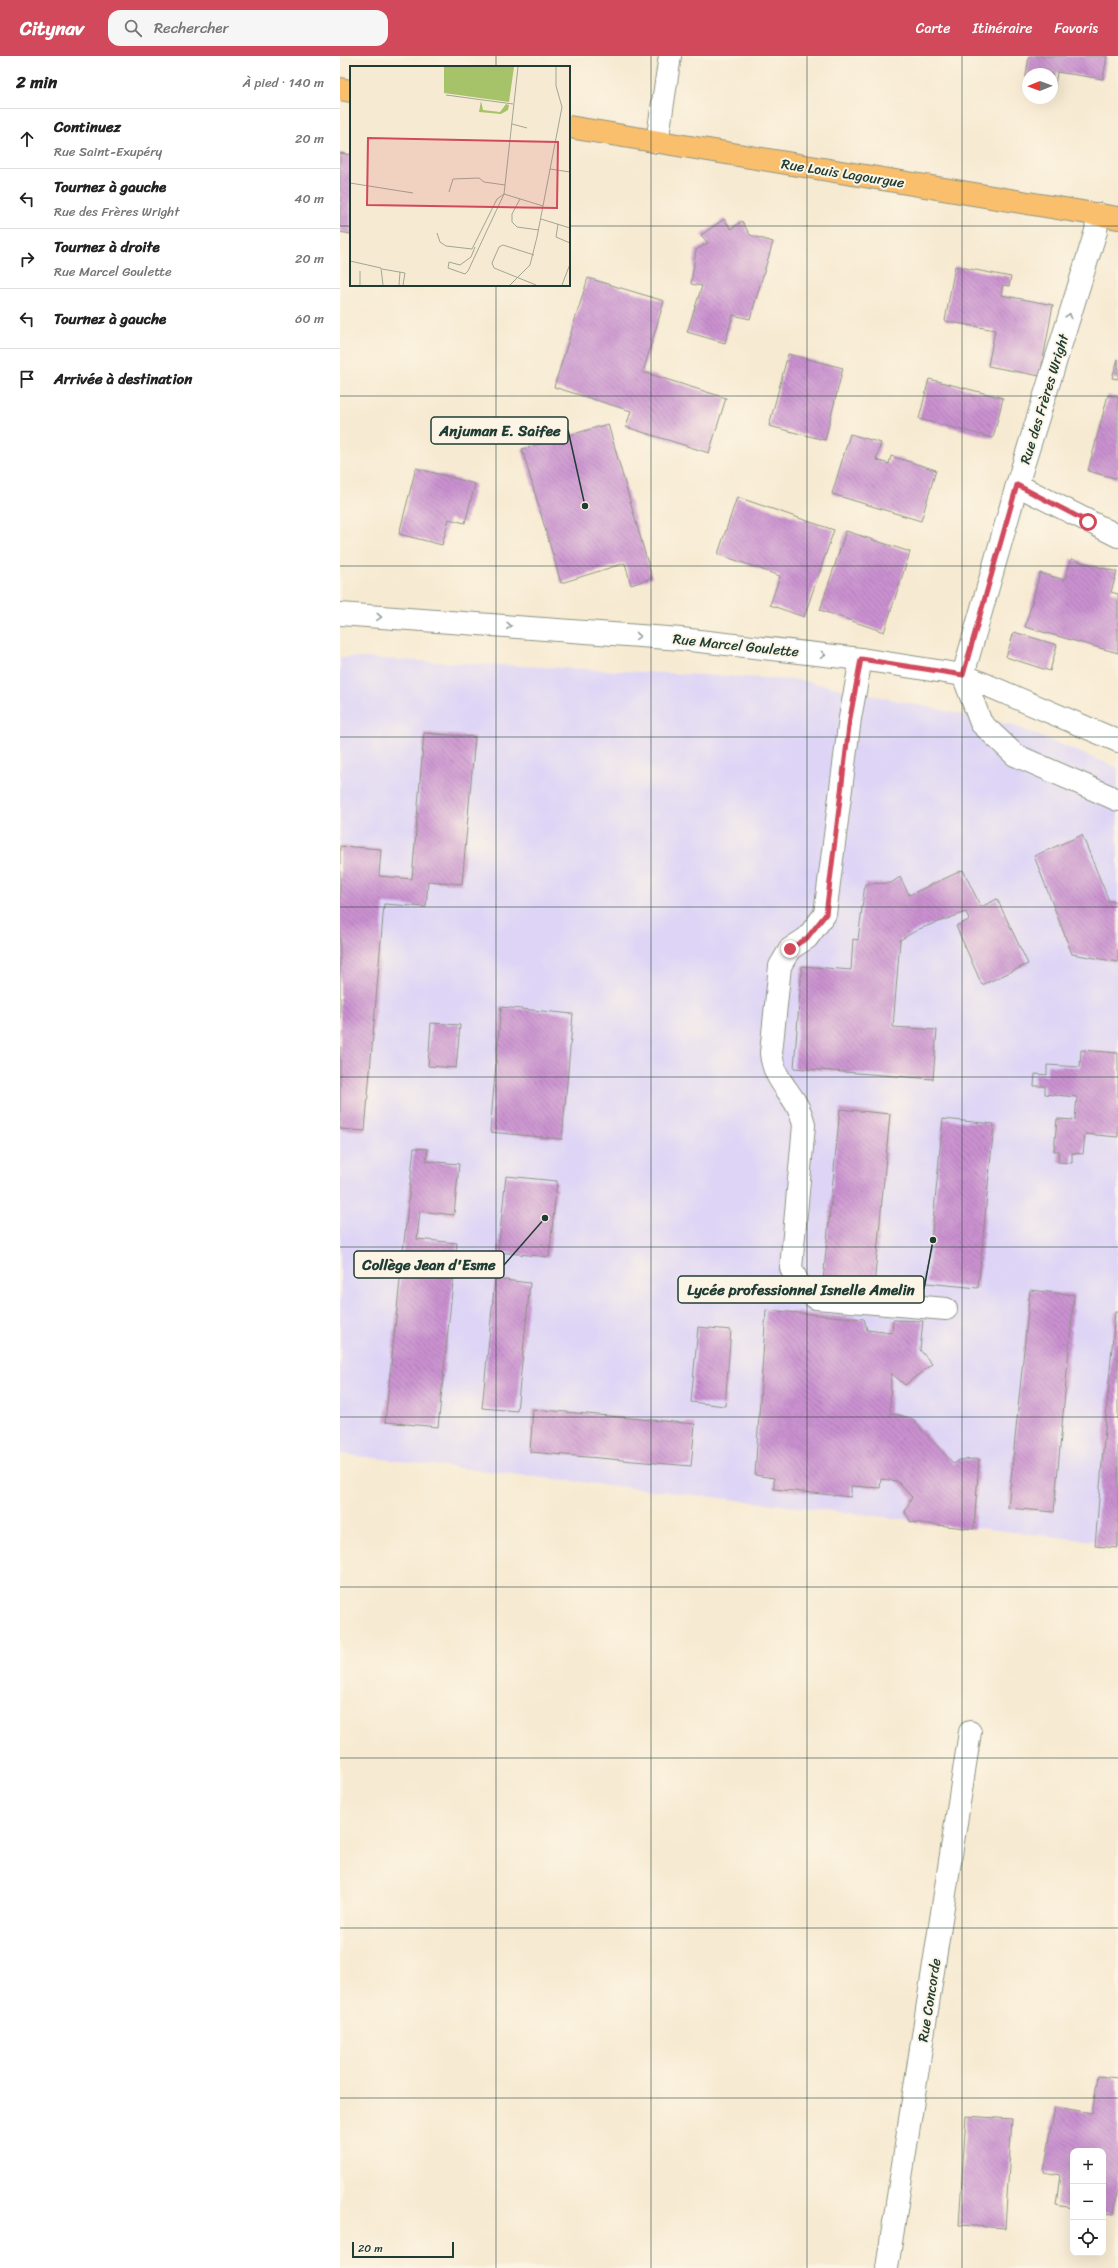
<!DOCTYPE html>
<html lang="fr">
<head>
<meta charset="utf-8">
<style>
  :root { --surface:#fff; --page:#f6f6f6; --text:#222; --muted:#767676; --line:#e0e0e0; --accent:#d1495b }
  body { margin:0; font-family:Sriracha,sans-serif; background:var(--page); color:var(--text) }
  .controls { position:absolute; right:12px; bottom:12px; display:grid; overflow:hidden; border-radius:8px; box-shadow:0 4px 16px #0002 }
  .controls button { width:36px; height:36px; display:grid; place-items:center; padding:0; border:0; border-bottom:1px solid var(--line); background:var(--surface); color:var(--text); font:20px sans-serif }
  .compass { position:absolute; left:682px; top:12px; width:36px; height:36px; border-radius:50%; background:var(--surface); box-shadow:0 4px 16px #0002; rotate:269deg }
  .scale { position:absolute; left:12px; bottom:10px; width:102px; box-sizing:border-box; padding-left:4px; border:2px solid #1f3d34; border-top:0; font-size:11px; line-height:14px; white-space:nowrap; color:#1f3d34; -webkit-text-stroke:3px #fcf5e5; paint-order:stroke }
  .stop { position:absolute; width:12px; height:12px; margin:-9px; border:3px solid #d1495b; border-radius:50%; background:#fff }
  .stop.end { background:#d1495b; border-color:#fff; box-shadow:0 1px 4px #0008 }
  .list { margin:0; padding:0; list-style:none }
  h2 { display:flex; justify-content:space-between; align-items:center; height:52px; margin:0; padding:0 16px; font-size:17px }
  h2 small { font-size:13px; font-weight:400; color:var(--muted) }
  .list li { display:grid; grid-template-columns:26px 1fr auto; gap:12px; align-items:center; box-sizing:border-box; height:60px; padding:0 16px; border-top:1px solid var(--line) }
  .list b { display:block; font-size:15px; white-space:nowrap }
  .list p { margin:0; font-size:13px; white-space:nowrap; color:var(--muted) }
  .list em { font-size:13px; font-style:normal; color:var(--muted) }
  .icon { flex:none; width:22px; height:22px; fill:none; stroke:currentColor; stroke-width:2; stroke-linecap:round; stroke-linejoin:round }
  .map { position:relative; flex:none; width:778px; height:2212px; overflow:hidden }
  header { display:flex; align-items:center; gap:24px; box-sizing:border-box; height:56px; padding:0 20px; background:var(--accent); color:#fff }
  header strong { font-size:19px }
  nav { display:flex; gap:22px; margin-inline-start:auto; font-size:14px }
  .search { width:280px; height:36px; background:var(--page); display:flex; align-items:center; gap:10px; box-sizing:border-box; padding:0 14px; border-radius:12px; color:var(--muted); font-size:15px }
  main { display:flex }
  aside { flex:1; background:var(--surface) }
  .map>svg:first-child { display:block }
</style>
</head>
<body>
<header>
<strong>Citynav</strong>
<div class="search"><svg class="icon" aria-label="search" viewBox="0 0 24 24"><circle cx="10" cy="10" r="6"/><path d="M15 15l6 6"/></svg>Rechercher</div>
<nav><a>Carte</a><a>Itinéraire</a><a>Favoris</a></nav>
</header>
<main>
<aside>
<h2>2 min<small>À pied · 140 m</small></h2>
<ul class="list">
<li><svg class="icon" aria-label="ahead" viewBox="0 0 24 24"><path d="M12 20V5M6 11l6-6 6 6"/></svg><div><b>Continuez</b><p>Rue Saint-Exupéry</p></div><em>20 m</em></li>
<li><svg class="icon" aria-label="left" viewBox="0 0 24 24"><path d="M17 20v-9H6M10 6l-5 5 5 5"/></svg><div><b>Tournez à gauche</b><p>Rue des Frères Wright</p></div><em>40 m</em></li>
<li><svg class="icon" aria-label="right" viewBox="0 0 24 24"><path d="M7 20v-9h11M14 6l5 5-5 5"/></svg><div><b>Tournez à droite</b><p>Rue Marcel Goulette</p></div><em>20 m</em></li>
<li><svg class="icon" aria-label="left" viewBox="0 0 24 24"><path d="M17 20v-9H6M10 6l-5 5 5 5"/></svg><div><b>Tournez à gauche</b></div><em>60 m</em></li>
<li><svg class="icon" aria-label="arrive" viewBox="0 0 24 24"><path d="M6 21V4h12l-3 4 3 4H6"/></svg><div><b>Arrivée à destination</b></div></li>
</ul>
</aside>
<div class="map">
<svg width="778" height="2212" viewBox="0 0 778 2212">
  <defs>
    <pattern id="building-back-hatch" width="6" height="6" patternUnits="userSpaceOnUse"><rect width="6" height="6" fill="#ca91d0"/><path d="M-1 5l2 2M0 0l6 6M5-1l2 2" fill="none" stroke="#a378aa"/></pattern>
  </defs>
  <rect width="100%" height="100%" fill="#fcf5e5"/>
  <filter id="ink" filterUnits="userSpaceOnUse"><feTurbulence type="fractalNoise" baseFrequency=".025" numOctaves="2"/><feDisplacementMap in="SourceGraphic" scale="8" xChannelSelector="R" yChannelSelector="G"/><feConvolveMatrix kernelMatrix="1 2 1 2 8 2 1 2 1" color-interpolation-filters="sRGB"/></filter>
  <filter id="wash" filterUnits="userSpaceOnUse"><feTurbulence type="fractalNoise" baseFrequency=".012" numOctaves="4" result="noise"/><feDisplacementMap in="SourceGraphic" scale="16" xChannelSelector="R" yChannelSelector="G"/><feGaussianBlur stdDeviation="0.9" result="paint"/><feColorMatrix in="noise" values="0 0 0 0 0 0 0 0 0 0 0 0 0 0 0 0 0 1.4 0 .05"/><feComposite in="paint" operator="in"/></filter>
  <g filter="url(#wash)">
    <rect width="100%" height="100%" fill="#f7ead2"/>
    <!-- built -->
    <polygon fill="#ded5f6" points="0,601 460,624 672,669 778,712 778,1488 0,1398"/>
    <g id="blocks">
      <!-- building -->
      <g fill="url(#building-back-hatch)">
        <polygon points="689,0 767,0 763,23 717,16 714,37 712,37 712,18 688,18 688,33 684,32"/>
        <polygon points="0,97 11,99 11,178 0,176"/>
        <polygon points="384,163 391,173 402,165 410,179 433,186 410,263 393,259 385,287 347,276 362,230 351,228 356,194 368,187 361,179"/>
        <polygon points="615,210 671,221 669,230 663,229 661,239 713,249 700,320 648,310 655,274 605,265"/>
        <polygon points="248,222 324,245 303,316 386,342 369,397 286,371 291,355 214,331"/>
        <polygon points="448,298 503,312 485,384 429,370"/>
        <polygon points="778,303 778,323 772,322"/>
        <polygon points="589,323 663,342 653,382 579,363"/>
        <polygon points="768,339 778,342 778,423 748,415"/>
        <polygon points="268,368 312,522 291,529 285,507 221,527 182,393"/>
        <polygon points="510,378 541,387 536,404 549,408 551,400 596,414 581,465 492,438"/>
        <polygon points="76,412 135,428 125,467 109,463 102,489 59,478"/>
        <polygon points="397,441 494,474 464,561 430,549 440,520 378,498"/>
        <polygon points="506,475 570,496 544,576 480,554"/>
        <polygon points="731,503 777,516 771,536 778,538 778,597 685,571 700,517 725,524"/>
        <polygon points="674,576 717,589 710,615 666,601"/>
        <polygon points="84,677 135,681 122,828 88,825 86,851 44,848 25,1075 0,1073 0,790 41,793 39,820 72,823"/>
        <polygon points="742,779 769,845 778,846 778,906 732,898 694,800"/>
        <polygon points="623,814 641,851 657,843 688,908 642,929 616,870 629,864 626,856 579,873 560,884 553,971 597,974 593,1023 454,1012 462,910 511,914 513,883 518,884 525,828 551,827 560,821 569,839"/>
        <polygon points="161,951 233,958 222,1083 150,1076"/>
        <polygon points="91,967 120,969 116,1012 88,1010"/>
        <polygon points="741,994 778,997 778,1081 745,1078 743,1098 732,1097 732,1107 718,1106 719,1095 714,1095 717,1063 735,1064 737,1041 705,1038 705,1030 694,1030 695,1018 707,1019 707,1009 740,1011"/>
        <polygon points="500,1053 550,1058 534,1230 483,1225"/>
        <polygon points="603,1063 654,1068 638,1232 587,1227"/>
        <polygon points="74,1092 88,1093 86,1105 119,1108 114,1159 80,1155 77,1183 117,1187 98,1371 45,1366"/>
        <polygon points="166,1120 217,1125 209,1201 158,1196"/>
        <polygon points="155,1223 190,1227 177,1355 142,1352"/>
        <polygon points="690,1234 734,1239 714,1456 668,1452"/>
        <polygon points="426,1254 524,1263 527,1274 552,1277 553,1264 583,1265 580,1294 592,1308 565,1329 551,1317 550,1357 571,1362 614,1408 619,1404 639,1403 634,1473 571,1466 565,1456 572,1441 557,1425 541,1423 540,1432 511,1430 511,1441 434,1433 434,1422 415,1419"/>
        <polygon points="775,1256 778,1256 778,1492 755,1490"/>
        <polygon points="358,1271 391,1274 385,1350 351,1346"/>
        <polygon points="193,1353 355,1368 351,1410 190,1396"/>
        <polygon points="758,2020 778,2022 778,2130 774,2158 763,2157 763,2095 733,2095 733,2152 716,2149 720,2119 704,2116 715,2051 752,2057"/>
        <polygon points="626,2060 672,2063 665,2172 619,2169"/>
      </g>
    </g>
  </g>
  <g filter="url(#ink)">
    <use href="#blocks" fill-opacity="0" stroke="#8b9483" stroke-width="1"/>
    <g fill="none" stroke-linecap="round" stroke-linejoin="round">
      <defs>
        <g id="minor">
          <polyline points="317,86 330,0"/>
          <polyline points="677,429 778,480"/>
          <polyline points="0,558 341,583 521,603 623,619 778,685"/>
          <path d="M521,603l-11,59 -25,196 -18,24 -17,11 -10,17 -9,87c3,32 27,41 33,72l-13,143 9,19 16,11 130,11"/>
          <polyline points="623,619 677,429 756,175 758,158"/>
          <polyline points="623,619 641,667 675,699 778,744"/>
          <polyline points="547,2212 630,1676"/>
        </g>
        <g id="major">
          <polyline points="0,33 11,35"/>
          <polyline points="229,71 778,162"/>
        </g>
      </defs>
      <!-- minor casing -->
      <use href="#minor" stroke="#8b9483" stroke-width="24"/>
      <!-- major casing -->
      <use href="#major" stroke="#8b9483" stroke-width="24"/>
      <!-- minor -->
      <use href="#minor" stroke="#fff" stroke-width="22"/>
      <!-- major -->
      <use href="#major" stroke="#f9bf6d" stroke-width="22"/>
    </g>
    <!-- one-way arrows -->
    <defs><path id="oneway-chevron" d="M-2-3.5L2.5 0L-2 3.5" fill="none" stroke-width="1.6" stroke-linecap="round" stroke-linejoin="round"/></defs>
    <g stroke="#8f9e9a">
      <use href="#oneway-chevron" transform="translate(729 260) rotate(-73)"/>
      <use href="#oneway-chevron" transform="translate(39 561) rotate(4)"/>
      <use href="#oneway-chevron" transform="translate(169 570) rotate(4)"/>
      <use href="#oneway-chevron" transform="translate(298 580) rotate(4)"/>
      <use href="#oneway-chevron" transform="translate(483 599) rotate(7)"/>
    </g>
  </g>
  <g fill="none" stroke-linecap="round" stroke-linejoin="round" filter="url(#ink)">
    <!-- route -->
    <polyline stroke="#d1495b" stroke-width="5" points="450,893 467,882 486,858 510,662 521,603 623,619 677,429 748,466"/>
  </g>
  <!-- grid -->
  <path fill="none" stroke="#1f3d34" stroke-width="1" stroke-opacity="0.55" d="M156,0v11M311,0v2212M467,0v2212M622,0v2212M0,170h11M229,170h549M156,229v1983M0,340h778M0,510h778M0,681h778M0,851h778M0,1021h778M0,1191h778M0,1361h778M0,1531h778M0,1702h778M0,1872h778M0,2042h778"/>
  <g text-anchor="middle" stroke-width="4" stroke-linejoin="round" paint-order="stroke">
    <!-- street labels -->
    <g font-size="14" fill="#1f3d34" stroke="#fcf5e5">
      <text transform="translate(503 117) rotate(9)" y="5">Rue Louis Lagourgue</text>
      <text transform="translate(704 343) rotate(-73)" y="5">Rue des Frères Wright</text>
      <text transform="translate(396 589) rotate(6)" y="5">Rue Marcel Goulette</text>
      <text transform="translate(589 1944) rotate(-81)" y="5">Rue Concorde</text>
    </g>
  </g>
  <!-- overview -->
  <g transform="translate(10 10)">
    <rect width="220" height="220" fill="#f7ead2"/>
    <path d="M131,35l2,9 17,2 6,-8 3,1 -1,5 -7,4 -22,-2z" fill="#a6c36a"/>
    <path d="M94,1h70l-5,35 -65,-9z" fill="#a6c36a"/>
    <path fill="none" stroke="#a1a593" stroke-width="1" d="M96,29l67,9M162,58l15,4M200,103l20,3M0,117l63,10M99,126l4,-13 26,-1 5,4 21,3M154,128l39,12M170,133l-8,15v8l5,5 22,3M191,153l29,9M208,158l-2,13 14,6M87,167l3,9 6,4 26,3 25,-50 7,-5M125,181l-4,10 -11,8 -11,-3 -1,6 17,6 3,-3 36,-77 14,-127M184,189l-31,-10 -4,2 -7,16 2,5 42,17M0,195l31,7 2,17M32,203l23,4 -2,12M10,219v-14M49,219l1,-13M160,219l20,-20 7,-28 25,-130 -6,-21v-19M212,219l8,-21"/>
    <path fill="#d1495b" fill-opacity="0.15" stroke="#d1495b" stroke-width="2" d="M18,72l190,4 -1,66 -190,-3z"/>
    <rect width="220" height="220" fill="none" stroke="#1f3d34" stroke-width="2"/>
  </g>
  <!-- callouts -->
  <path fill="none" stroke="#1f3d34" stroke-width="1.5" d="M245 450L228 374M205 1162L164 1209M593 1184L584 1233"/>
  <g fill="#1f3d34" stroke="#fcf5e5" stroke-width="1.5">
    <circle cx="245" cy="450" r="4"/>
    <circle cx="205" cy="1162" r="4"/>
    <circle cx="593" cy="1184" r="4"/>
  </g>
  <g fill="#fcf5e5" stroke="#1f3d34" stroke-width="1.5">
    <rect x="91" y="361" width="137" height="27" rx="4"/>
    <rect x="14" y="1195" width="150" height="27" rx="4"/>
    <rect x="338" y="1220" width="246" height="27" rx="4"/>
  </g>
  <g font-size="15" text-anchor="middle" font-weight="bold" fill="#1f3d34">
    <text x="160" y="380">Anjuman E. Saifee</text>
    <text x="89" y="1214">Collège Jean d'Esme</text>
    <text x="461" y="1239">Lycée professionnel Isnelle Amelin</text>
  </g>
</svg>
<div class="controls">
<button>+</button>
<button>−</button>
<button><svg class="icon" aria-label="locate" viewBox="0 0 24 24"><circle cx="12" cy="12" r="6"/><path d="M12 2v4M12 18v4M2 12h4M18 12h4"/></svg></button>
</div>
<svg class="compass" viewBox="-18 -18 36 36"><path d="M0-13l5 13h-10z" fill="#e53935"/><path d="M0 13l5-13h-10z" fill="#767676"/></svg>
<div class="scale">20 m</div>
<div class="stop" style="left:748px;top:466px"></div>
<div class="stop end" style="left:450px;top:893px"></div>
</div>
</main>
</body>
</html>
